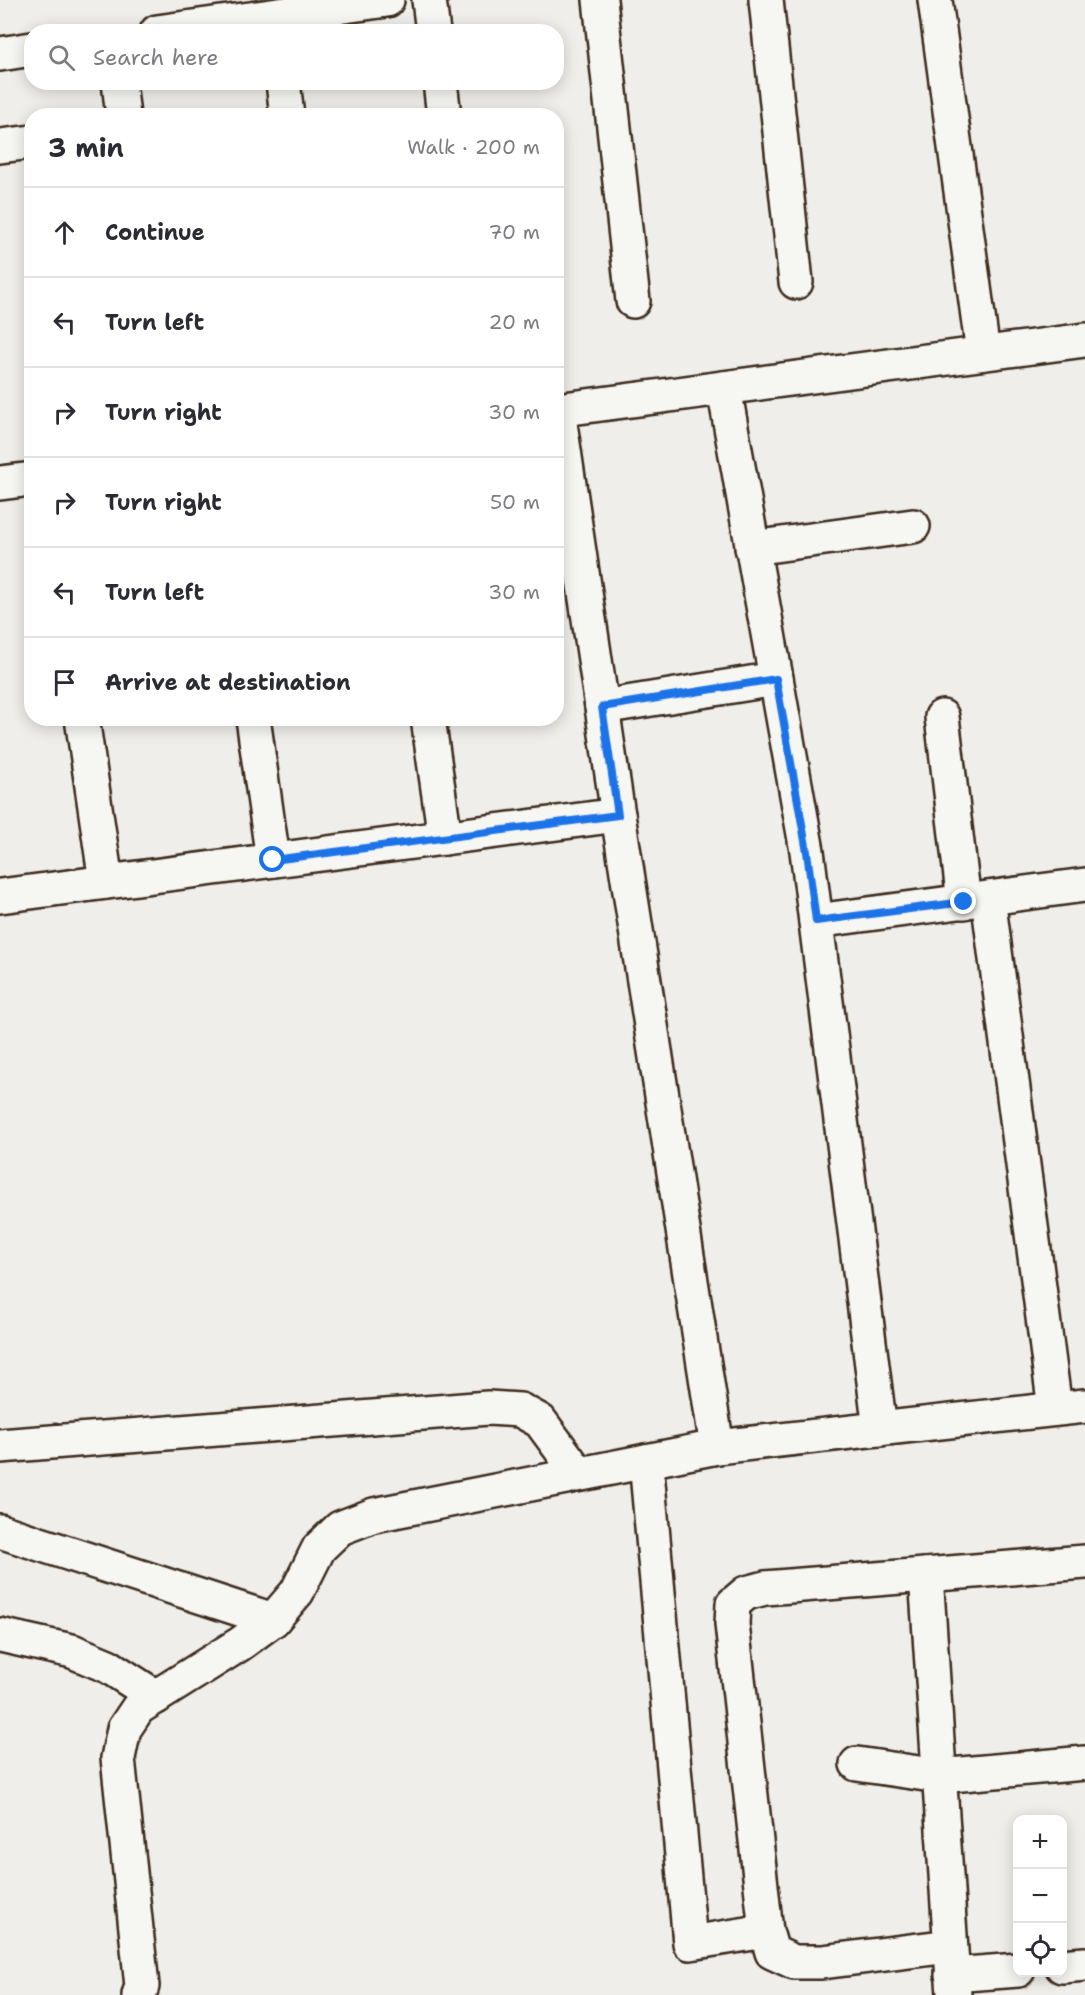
<!DOCTYPE html>
<html lang="en">
<head>
<meta charset="utf-8">
<style>
  :root { --surface:#fff; --page:#f2f2f3; --text:#2b2b33; --muted:#7c7c81; --line:#e1e1e2 }
  body { margin:0; font-family:"Shantell Sans",sans-serif; background:var(--page); color:var(--text) }
  .controls { position:absolute; right:18px; bottom:18px; display:grid; overflow:hidden; border-radius:12px; box-shadow:0 3px 15px #0003 }
  .controls button { width:54px; height:54px; display:grid; place-items:center; padding:0; border:0; border-bottom:2px solid var(--line); background:var(--surface); color:var(--text); font:30px sans-serif }
  .stop { position:absolute; width:18px; height:18px; margin:-14px; border:4px solid #1a73e8; border-radius:50%; background:#fff }
  .stop.end { background:#1a73e8; border-color:#fff; box-shadow:0 2px 6px #0008 }
  .list { margin:0; padding:0; list-style:none }
  h2 { display:flex; justify-content:space-between; align-items:center; height:78px; margin:0; padding:0 24px; font-size:26px }
  h2 small { font-size:20px; font-weight:400; color:var(--muted) }
  .list li { display:grid; grid-template-columns:39px 1fr auto; gap:18px; align-items:center; box-sizing:border-box; height:90px; padding:0 24px; border-top:2px solid var(--line) }
  .list b { display:block; font-size:22px; white-space:nowrap }
  .list em { font-size:20px; font-style:normal; color:var(--muted) }
  .icon { flex:none; width:33px; height:33px; fill:none; stroke:currentColor; stroke-width:2; stroke-linecap:round; stroke-linejoin:round }
  .map { position:relative; flex:none; width:1085px; height:1995px; overflow:hidden }
  .search { position:absolute; background:var(--surface); box-shadow:0 3px 15px #0003; left:24px; top:24px; width:540px; height:66px; display:flex; align-items:center; gap:15px; box-sizing:border-box; padding:0 21px; border-radius:24px; color:var(--muted); font-size:22px }
  .panel { position:absolute; background:var(--surface); box-shadow:0 3px 15px #0003; left:24px; top:108px; width:540px; height:618px; border-radius:24px }
  .map>svg:first-child { display:block }
</style>
</head>
<body>
<div class="map">
<svg width="1085" height="1995" viewBox="0 0 1085 1995">
  <rect width="100%" height="100%" fill="#efeeea"/>
  <filter id="ink" filterUnits="userSpaceOnUse"><feTurbulence type="fractalNoise" baseFrequency=".0167" numOctaves="2"/><feDisplacementMap in="SourceGraphic" scale="12" xChannelSelector="R" yChannelSelector="G"/><feConvolveMatrix kernelMatrix="1 2 1 2 8 2 1 2 1" color-interpolation-filters="sRGB"/></filter>
  <g filter="url(#ink)">
    <g fill="none" stroke-linecap="round" stroke-linejoin="round">
      <defs>
        <g id="minor">
          <polyline points="429,0 433,32"/>
          <polyline points="600,0 633,301"/>
          <polyline points="766,0 796,282"/>
          <polyline points="935,0 983,353"/>
          <polyline points="157,32 387,0"/>
          <polyline points="0,54 32,49"/>
          <polyline points="119,82 123,116"/>
          <polyline points="283,82 287,116"/>
          <polyline points="440,82 444,116"/>
          <polyline points="0,146 32,142"/>
          <polyline points="724,388 807,851 880,1429"/>
          <polyline points="556,410 1085,340"/>
          <polyline points="558,410 618,815 717,1447"/>
          <polyline points="0,483 32,479"/>
          <polyline points="752,548 913,526"/>
          <polyline points="602,707 776,679"/>
          <polyline points="942,717 964,902"/>
          <polyline points="82,718 106,882"/>
          <polyline points="253,718 273,860"/>
          <polyline points="428,718 445,838"/>
          <polyline points="0,896 618,815"/>
          <polyline points="988,898 1055,1409"/>
          <polyline points="816,921 1085,885"/>
          <polyline points="0,1446 488,1408 520,1410 540,1421 579,1474"/>
          <polyline points="646,1461 690,1943 766,1931"/>
          <polyline points="0,1531 273,1620"/>
          <polyline points="926,1575 954,1995"/>
          <polyline points="0,1635 72,1651 108,1666 156,1697"/>
          <polyline points="857,1764 939,1776 1085,1763"/>
          <polyline points="950,1946 822,1962 794,1962 772,1952 766,1931 732,1624 733,1604 746,1593 765,1588 1085,1562"/>
          <polyline points="1062,1966 1085,1964"/>
          <polyline points="952,1975 1018,1970"/>
          <polyline points="139,1995 142,1986 118,1758 124,1729 138,1708 240,1644 273,1620 297,1592 319,1548 340,1528 374,1515 717,1447 1085,1406"/>
        </g>
      </defs>
      <!-- minor casing -->
      <use href="#minor" stroke="#3b2a1e" stroke-width="38"/>
      <!-- minor -->
      <use href="#minor" stroke="#f6f6f2" stroke-width="33"/>
    </g>
  </g>
  <g fill="none" stroke-linecap="round" stroke-linejoin="round" filter="url(#ink)">
    <!-- route -->
    <polyline stroke="#1a73e8" stroke-width="8" points="273,860 618,815 602,707 776,679 807,852 816,921 964,902"/>
  </g>
</svg>
<div class="controls">
<button>+</button>
<button>−</button>
<button><svg class="icon" aria-label="locate" viewBox="0 0 24 24"><circle cx="12" cy="12" r="6"/><path d="M12 2v4M12 18v4M2 12h4M18 12h4"/></svg></button>
</div>
<div class="stop" style="left:273px;top:860px"></div>
<div class="stop end" style="left:964px;top:902px"></div>
<div class="search"><svg class="icon" aria-label="search" viewBox="0 0 24 24"><circle cx="10" cy="10" r="6"/><path d="M15 15l6 6"/></svg>Search here</div>
<section class="panel">
<h2>3 min<small>Walk · 200 m</small></h2>
<ul class="list">
<li><svg class="icon" aria-label="ahead" viewBox="0 0 24 24"><path d="M12 20V5M6 11l6-6 6 6"/></svg><div><b>Continue</b></div><em>70 m</em></li>
<li><svg class="icon" aria-label="left" viewBox="0 0 24 24"><path d="M17 20v-9H6M10 6l-5 5 5 5"/></svg><div><b>Turn left</b></div><em>20 m</em></li>
<li><svg class="icon" aria-label="right" viewBox="0 0 24 24"><path d="M7 20v-9h11M14 6l5 5-5 5"/></svg><div><b>Turn right</b></div><em>30 m</em></li>
<li><svg class="icon" aria-label="right" viewBox="0 0 24 24"><path d="M7 20v-9h11M14 6l5 5-5 5"/></svg><div><b>Turn right</b></div><em>50 m</em></li>
<li><svg class="icon" aria-label="left" viewBox="0 0 24 24"><path d="M17 20v-9H6M10 6l-5 5 5 5"/></svg><div><b>Turn left</b></div><em>30 m</em></li>
<li><svg class="icon" aria-label="arrive" viewBox="0 0 24 24"><path d="M6 21V4h12l-3 4 3 4H6"/></svg><div><b>Arrive at destination</b></div></li>
</ul>
</section>
</div>
</body>
</html>
